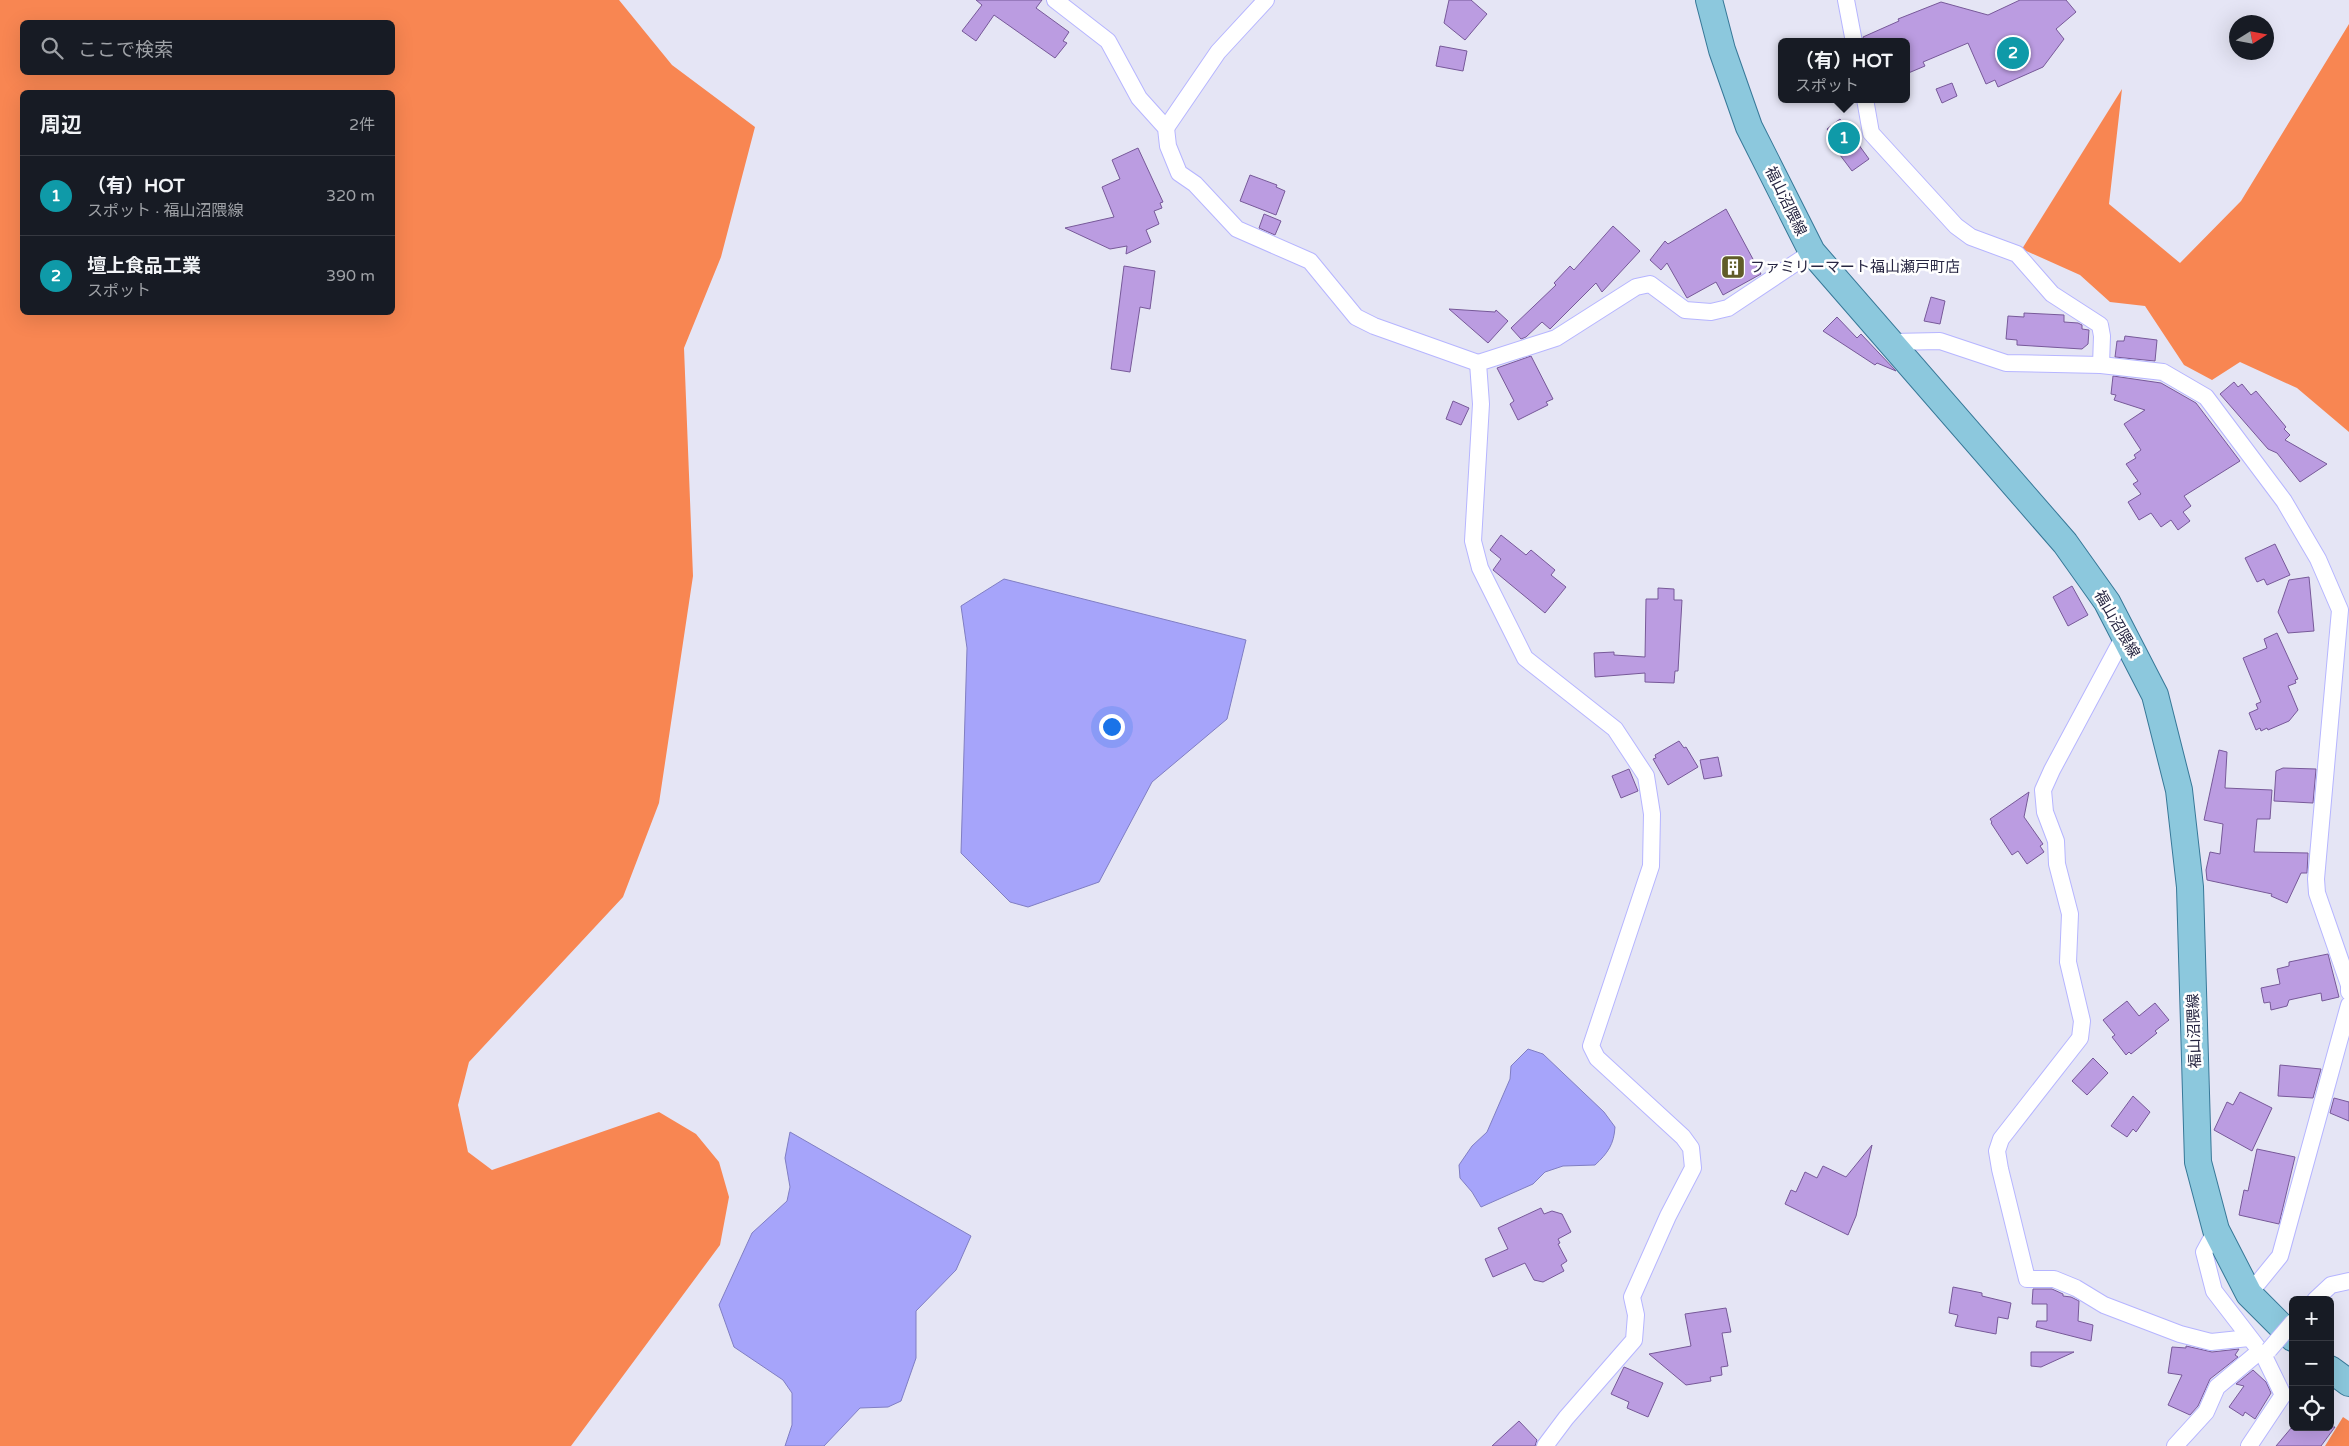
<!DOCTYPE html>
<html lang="ja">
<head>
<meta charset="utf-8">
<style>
  :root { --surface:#171b24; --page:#242831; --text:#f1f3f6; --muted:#9ea1a6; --line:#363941; --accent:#7c3aed }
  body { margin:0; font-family:"Varela Round","Noto Sans JP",sans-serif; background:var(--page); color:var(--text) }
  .controls { position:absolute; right:15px; bottom:15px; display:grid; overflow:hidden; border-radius:8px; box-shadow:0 5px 20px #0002 }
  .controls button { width:45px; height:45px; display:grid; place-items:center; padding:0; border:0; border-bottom:1px solid var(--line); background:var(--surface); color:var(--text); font:25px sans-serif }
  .compass { position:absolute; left:2229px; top:15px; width:45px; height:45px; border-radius:50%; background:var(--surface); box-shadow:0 5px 20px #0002; rotate:79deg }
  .you { position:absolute; left:1111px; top:726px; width:18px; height:18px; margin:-12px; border:4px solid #fff; border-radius:50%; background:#1a73e8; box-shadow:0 0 0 8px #1a73e833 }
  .badge { display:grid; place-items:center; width:32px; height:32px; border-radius:50%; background:var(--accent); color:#fff; font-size:16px; font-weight:700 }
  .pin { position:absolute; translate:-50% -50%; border:2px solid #fff; box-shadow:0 1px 5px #0006 }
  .popup { position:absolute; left:1778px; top:38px; width:132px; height:65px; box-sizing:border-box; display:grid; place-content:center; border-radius:8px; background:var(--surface); filter:drop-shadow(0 1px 4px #0005); font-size:16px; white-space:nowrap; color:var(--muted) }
  .popup b { font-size:19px; color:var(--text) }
  .popup::after { content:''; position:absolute; left:50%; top:100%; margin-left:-10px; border:10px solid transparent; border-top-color:var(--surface) }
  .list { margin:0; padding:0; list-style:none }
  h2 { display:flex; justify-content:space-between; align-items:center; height:65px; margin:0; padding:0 20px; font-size:21px }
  h2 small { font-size:16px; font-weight:400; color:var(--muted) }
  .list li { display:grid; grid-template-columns:32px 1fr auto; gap:15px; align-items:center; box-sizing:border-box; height:80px; padding:0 20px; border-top:1px solid var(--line) }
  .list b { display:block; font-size:19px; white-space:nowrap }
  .list p { margin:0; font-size:16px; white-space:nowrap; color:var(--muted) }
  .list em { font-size:16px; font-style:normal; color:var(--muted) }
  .icon { flex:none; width:28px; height:28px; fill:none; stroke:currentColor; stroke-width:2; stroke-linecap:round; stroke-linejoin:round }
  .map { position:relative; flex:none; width:2349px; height:1446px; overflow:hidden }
  .search { position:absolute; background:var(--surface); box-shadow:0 5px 20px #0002; left:20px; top:20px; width:375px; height:55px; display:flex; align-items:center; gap:12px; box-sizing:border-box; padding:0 18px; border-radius:8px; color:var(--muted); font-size:19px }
  .panel { position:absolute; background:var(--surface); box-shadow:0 5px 20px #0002; left:20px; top:90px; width:375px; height:225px; border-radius:8px }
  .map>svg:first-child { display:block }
</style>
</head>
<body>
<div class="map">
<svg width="2349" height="1446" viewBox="0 0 2349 1446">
  <rect width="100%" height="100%" fill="#e5e5f5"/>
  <!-- forest -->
  <g fill="#f88652" fill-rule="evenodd">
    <path d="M0,0h619l53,65 83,62 -34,130 -37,91 9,228 -34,227 -36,94 -154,165 -11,43 10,47 24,18 167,-58 37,22 23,28 10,35 -9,48 -149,201h-571zM22,22h370v50h-370zM22,92h370v220h-370z"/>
    <polygon points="2349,24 2349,432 2297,388 2240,362 2212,380 2184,365 2145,306 2110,302 2080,275 2022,249 2122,89 2109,204 2180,263 2241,201"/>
    <polygon points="2343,1417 2349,1421 2349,1446 2325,1446"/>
  </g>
  <!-- water -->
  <g fill="#a6a4fa" stroke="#807ec3">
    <polygon points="1004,579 1246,640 1227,719 1152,782 1099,882 1028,907 1010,902 961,853 967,648 961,606"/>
    <path d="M1528,1049l15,5 61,58 11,15c-1,17 -7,26 -20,38l-32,1 -18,6 -12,12 -52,23 -9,-15 -12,-14 -1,-13 13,-19 15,-14 23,-53 1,-13z"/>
    <polygon points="790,1132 971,1236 956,1270 916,1311 916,1358 901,1401 888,1407 860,1408 824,1446 785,1446 792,1425 792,1393 783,1380 734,1347 719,1305 752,1233 787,1201 790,1187 785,1158"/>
  </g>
  <!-- building -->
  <g fill="#bb9ce1" stroke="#775999">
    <polygon points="976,0 1042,0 1036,8 1069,32 1063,41 1067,43 1055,58 994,15 976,41 962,31 982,5"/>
    <polygon points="1449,0 1471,0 1487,14 1465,40 1444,23"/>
    <polygon points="2020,0 2066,0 2076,12 2056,29 2064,39 2043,67 1998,87 1995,80 1986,84 1968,43 1923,62 1925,66 1906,74 1906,42 1864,42 1863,37 1899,21 1898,19 1941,2 1988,15"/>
    <polygon points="1440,46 1467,51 1463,71 1436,66"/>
    <polygon points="1952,83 1957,96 1942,103 1936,89"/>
    <polygon points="1840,119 1869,159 1852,171 1837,151 1841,148 1827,129"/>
    <polygon points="1138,148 1163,202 1160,203 1162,208 1154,211 1159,224 1146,230 1151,242 1126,254 1127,246 1110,249 1065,228 1114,217 1102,187 1120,179 1112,160"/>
    <polygon points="1250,175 1277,185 1276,187 1285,191 1276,215 1240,201"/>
    <polygon points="1726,209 1761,274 1723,295 1716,282 1687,298 1667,263 1661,270 1650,260 1665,241 1668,244"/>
    <polygon points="1264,214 1281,221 1275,235 1259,228"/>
    <polygon points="1613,226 1640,251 1602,292 1596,283 1550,329 1542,322 1526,337 1521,339 1511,328 1556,285 1554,283 1570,266 1574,270"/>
    <polygon points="1124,266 1155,271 1150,309 1140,307 1130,372 1111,369"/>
    <polygon points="1931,297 1945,301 1940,324 1924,321"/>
    <polygon points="1449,309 1495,312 1496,310 1508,321 1488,343"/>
    <polygon points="2024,313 2064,315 2064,322 2078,323 2082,325 2082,329 2089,330 2088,344 2082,349 2017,345 2017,340 2006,339 2008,316 2024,317"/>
    <polygon points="1837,317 1857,338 1861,334 1896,371 1877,363 1875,365 1823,331"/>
    <polygon points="2125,336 2157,340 2155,361 2115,357 2117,341 2124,341"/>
    <polygon points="1531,356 1553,399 1546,402 1548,405 1518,420 1510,404 1514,401 1497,368"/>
    <polygon points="2113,376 2161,383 2196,403 2240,461 2184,496 2191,506 2183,512 2190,521 2178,530 2171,520 2161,527 2151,513 2139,520 2128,502 2141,494 2133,484 2138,481 2126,464 2136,458 2134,455 2141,450 2124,424 2145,410 2114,400 2116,395 2111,394"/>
    <polygon points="2234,382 2238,387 2242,384 2251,395 2256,391 2286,427 2284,429 2290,435 2285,440 2327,464 2300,482 2277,453 2268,449 2220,394"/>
    <polygon points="1453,401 1469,408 1461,425 1446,419"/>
    <polygon points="1501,535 1526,555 1531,550 1555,570 1551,575 1566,587 1545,613 1493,570 1501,559 1490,550"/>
    <polygon points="2275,544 2290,575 2267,585 2264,579 2257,582 2245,558"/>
    <polygon points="2309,577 2314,631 2288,633 2278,612 2289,580"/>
    <polygon points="2072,586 2088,615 2068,626 2053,597"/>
    <polygon points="1658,588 1674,589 1674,600 1682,600 1678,671 1675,671 1674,683 1645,682 1645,673 1595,677 1594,653 1614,652 1614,655 1645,657 1646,599 1658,599"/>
    <polygon points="2277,633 2298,679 2295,680 2296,683 2288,686 2298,710 2289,721 2268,730 2267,728 2261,731 2260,728 2256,730 2249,713 2258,709 2256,704 2261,702 2243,658 2267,648 2264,639"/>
    <polygon points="1679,741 1684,748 1686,747 1698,767 1668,785 1653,759 1656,758 1655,755"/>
    <polygon points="2219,750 2227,752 2225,788 2272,790 2270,819 2257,819 2254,852 2308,853 2307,873 2301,873 2287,903 2271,896 2272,894 2207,880 2206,870 2210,852 2220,854 2223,824 2204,820"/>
    <polygon points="1718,757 1722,776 1704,779 1700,760"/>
    <polygon points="2283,768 2316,769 2313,803 2274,801 2276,771"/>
    <polygon points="1629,769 1638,791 1621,798 1612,776"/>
    <polygon points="2029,792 2024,817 2043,844 2040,846 2044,852 2027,864 2018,851 2012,855 1991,823 1992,822 1990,819"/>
    <polygon points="2328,954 2339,997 2322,1001 2321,993 2289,1000 2287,1006 2271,1010 2270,1002 2264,1003 2261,988 2280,984 2277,969 2289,966 2289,962"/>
    <polygon points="2127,1001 2139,1016 2155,1003 2169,1020 2155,1031 2157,1033 2131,1054 2129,1052 2126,1055 2112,1037 2115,1035 2103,1020"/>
    <polygon points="2093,1058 2108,1073 2087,1095 2072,1081"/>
    <polygon points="2280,1065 2321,1069 2313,1098 2278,1096"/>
    <polygon points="2240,1092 2272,1108 2252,1151 2214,1130 2227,1102 2233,1105"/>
    <polygon points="2133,1096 2150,1112 2136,1132 2133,1129 2127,1137 2111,1126"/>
    <polygon points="2334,1098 2349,1102 2349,1121 2330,1113"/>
    <polygon points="1872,1145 1856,1216 1848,1235 1785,1204 1791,1190 1796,1192 1805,1172 1817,1178 1823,1166 1846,1177"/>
    <polygon points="2257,1149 2295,1157 2279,1224 2239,1215 2244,1190 2248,1191"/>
    <polygon points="1541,1208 1544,1214 1552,1211 1562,1214 1571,1232 1558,1239 1560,1243 1558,1244 1567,1261 1561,1265 1564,1271 1543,1282 1534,1280 1525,1263 1493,1277 1485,1259 1508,1249 1498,1228"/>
    <polygon points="1953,1287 1982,1293 1982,1296 2011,1303 2008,1319 1998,1317 1996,1334 1955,1326 1958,1315 1949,1313"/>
    <polygon points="2033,1289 2052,1289 2063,1294 2063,1296 2071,1297 2079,1301 2078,1321 2093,1325 2091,1341 2036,1327 2037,1321 2047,1321 2047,1304 2032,1304"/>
    <polygon points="1726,1308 1731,1332 1722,1333 1728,1366 1721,1367 1722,1375 1710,1377 1711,1381 1686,1385 1649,1354 1691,1346 1685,1314"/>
    <polygon points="2186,1346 2212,1352 2239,1349 2235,1355 2238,1357 2210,1379 2198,1406 2190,1415 2168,1405 2182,1375 2168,1373 2172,1347 2186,1348"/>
    <polygon points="2031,1352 2074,1352 2041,1367 2031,1366"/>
    <polygon points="1624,1367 1663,1383 1648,1417 1627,1408 1629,1402 1611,1394"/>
    <polygon points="2253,1370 2266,1382 2271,1393 2255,1419 2245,1412 2243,1416 2229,1407 2244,1386 2236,1384"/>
    <polygon points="1519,1421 1537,1440 1535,1446 1492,1446"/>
    <polygon points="2292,1427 2335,1427 2321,1446 2276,1446"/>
  </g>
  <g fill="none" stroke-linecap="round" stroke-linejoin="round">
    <defs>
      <g id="minor">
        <polyline points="1055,0 1108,41 1139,98 1166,128 1168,146 1179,173 1195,184 1237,229 1310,261 1356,317 1374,326 1478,363"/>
        <polyline points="1846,0 1854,42"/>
        <polyline points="1865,99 1871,133 1956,226 1971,237 2017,254 2052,294 2100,325 2102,336 2101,365"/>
        <polyline points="1166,128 1218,52 1266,0"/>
        <polyline points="1892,342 1940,341 2006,363 2101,365 2163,372 2206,397 2284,501 2318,559 2340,610 2316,879 2317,893 2349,985 2349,992"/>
        <polyline points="2125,634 2052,770 2043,790 2045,812 2056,841 2057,864 2070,914 2068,962 2082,1021 2080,1038 2001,1139 1997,1151 2000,1169 2027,1279 2054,1279 2076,1288 2104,1305 2180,1334 2211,1342 2249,1338"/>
        <polyline points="2216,1230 2204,1252 2214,1291 2264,1356 2283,1395 2249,1446"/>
        <polyline points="2249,1294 2280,1256 2349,1005"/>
        <polyline points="2315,1300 2331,1285 2349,1281"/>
        <polyline points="1545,1446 1566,1418 1634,1340 1636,1315 1632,1297 1668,1216 1693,1168 1691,1148 1683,1137 1597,1058 1591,1046 1651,866 1652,814 1646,776 1615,729 1525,658 1480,568 1473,541 1481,404 1478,363 1556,338 1636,287 1650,284 1685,310 1711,312 1728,308 1812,252"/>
        <polyline points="2175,1446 2206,1412 2217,1387 2260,1351"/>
      </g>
      <g id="primary">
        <polyline points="1709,0 1722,50 1749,127 1812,252 2065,543 2107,602 2155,695 2179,790 2190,887 2198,1162 2216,1230 2249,1294 2293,1338"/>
        <polyline points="2330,1369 2349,1383"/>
      </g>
    </defs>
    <!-- minor casing -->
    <use href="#minor" stroke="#b6b5ff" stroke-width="18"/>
    <!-- primary casing -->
    <use href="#primary" stroke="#377898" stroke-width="28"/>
    <!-- minor -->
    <use href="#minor" stroke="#fff" stroke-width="16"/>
    <!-- primary -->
    <use href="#primary" stroke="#8cc8dd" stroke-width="26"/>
    <defs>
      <polyline id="minor-bridge" points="2269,1350 2293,1322"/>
    </defs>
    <!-- minor-bridge casing -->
    <use href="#minor-bridge" stroke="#b6b5ff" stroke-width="18" stroke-linecap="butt"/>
    <!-- minor-bridge -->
    <use href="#minor-bridge" stroke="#fff" stroke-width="16"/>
  </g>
  <!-- icons -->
  <defs>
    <symbol id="building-square" viewBox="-11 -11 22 22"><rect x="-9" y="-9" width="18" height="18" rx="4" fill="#605c28" stroke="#fff"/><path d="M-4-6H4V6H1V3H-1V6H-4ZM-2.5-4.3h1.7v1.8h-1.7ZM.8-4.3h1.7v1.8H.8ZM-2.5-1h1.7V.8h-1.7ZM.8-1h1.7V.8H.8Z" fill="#fff"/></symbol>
  </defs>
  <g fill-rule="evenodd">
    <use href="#building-square" x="1719" y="253" width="28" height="28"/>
  </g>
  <g text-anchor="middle" stroke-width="5" stroke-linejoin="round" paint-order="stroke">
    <!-- street labels -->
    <g font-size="15" fill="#272642" stroke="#fff">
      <text transform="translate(1786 201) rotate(64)" y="5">福山沼隈線</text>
      <text transform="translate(2117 624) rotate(60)" y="5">福山沼隈線</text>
      <text transform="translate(2194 1031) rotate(-92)" y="5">福山沼隈線</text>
    </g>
    <!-- poi labels -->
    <g font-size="15" fill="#272642" stroke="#fff" text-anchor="start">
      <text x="1750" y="272">ファミリーマート福山瀬戸町店</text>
    </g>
  </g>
</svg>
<div class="controls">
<button>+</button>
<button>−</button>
<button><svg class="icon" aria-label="locate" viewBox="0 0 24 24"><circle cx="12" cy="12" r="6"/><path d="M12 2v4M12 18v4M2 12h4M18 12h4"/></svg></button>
</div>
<svg class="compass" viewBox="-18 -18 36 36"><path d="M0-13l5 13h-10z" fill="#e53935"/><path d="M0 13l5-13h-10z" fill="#9ea1a6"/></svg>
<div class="you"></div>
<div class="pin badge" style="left:1844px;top:138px;background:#0f9aa8">1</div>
<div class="popup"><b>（有）HOT</b>スポット</div>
<div class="pin badge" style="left:2013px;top:53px;background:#0f9aa8">2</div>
<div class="search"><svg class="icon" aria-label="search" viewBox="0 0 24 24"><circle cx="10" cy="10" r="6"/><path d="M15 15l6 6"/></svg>ここで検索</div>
<section class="panel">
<h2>周辺<small>2件</small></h2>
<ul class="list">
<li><span class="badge" style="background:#0f9aa8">1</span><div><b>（有）HOT</b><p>スポット · 福山沼隈線</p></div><em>320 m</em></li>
<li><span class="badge" style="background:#0f9aa8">2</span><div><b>壇上食品工業</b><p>スポット</p></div><em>390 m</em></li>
</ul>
</section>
</div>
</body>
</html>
